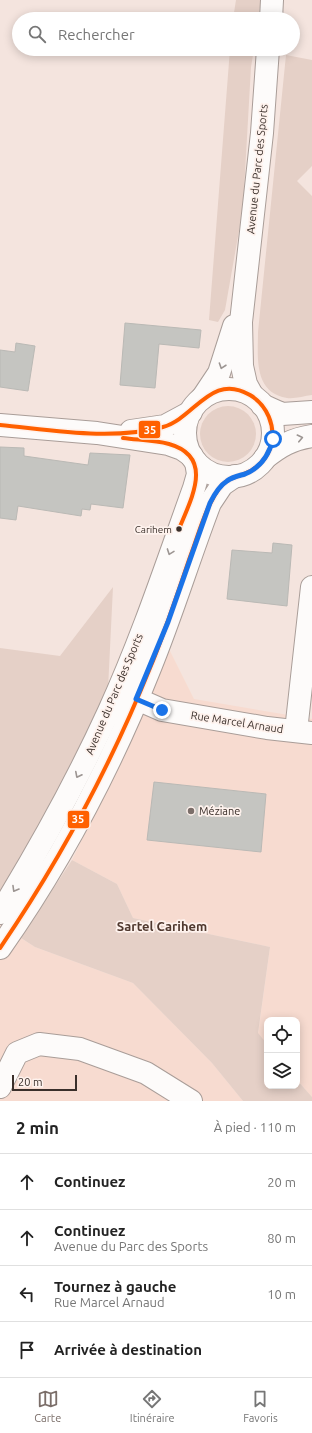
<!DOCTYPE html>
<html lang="fr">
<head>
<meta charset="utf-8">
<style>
  :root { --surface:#fff; --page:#f2f2f2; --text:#222; --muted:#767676; --line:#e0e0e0; --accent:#7b6e69 }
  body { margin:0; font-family:Ubuntu,sans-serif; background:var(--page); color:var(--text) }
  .controls { position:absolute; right:12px; bottom:12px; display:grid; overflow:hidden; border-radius:8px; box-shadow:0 2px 10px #0003 }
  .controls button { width:36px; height:36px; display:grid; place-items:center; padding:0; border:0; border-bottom:1px solid var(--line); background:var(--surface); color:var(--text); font:20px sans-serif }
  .scale { position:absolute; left:12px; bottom:10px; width:65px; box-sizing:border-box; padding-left:4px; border:2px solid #3a2f2a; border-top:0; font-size:11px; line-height:14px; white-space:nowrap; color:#3a2f2a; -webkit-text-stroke:3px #fef2ed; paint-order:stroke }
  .stop { position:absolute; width:12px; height:12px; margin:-9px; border:3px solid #1a73e8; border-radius:50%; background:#fff }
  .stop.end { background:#1a73e8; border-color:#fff; box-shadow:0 1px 4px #0008 }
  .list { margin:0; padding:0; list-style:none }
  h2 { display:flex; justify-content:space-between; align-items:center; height:52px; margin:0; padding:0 16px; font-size:17px }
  h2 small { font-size:13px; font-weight:400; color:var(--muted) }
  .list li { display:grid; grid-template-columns:26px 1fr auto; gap:12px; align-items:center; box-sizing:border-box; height:56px; padding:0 16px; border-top:1px solid var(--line) }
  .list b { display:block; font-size:15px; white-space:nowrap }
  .list p { margin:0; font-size:13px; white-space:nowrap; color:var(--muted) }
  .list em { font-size:13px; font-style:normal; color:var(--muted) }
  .icon { flex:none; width:22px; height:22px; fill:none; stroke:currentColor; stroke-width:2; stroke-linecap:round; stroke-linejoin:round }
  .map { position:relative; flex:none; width:312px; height:1101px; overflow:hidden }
  .search { position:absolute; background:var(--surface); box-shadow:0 2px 10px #0003; left:12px; right:12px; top:12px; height:44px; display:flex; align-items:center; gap:10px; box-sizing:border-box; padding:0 14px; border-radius:22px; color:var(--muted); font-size:15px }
  .sheet { height:276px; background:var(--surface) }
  nav { display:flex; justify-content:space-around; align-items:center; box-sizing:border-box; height:56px; border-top:1px solid var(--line); background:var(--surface); font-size:11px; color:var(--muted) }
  nav a { display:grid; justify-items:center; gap:2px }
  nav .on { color:var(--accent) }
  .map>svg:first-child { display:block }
</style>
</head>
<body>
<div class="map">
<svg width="312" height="1101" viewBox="0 0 312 1101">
  <rect width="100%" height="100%" fill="#f4e4de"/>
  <!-- built -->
  <g fill="#f7dbd0">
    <polygon points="169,649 194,699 312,719 312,1097 297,1080 297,1020 267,1020 267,1044 258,1034 270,947 133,918 117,884 72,860 110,782"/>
    <polygon points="0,925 35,947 133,983 212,1063 243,1101 0,1101"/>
  </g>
  <!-- green -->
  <g fill="#e5d0c7">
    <polygon points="236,0 261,0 258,19 233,19"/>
    <polygon points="230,49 254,49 251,67 243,208 225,310 218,322 209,320"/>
    <path d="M286,55l26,5v106l-15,15 15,15v199c-8,1 -17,4 -25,3 -34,-5 -29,-42 -29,-66z"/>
    <circle cx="228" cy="434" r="28"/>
    <polygon points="113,587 108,689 53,805 0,901 0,648 60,656"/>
    <polygon points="72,860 117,884 133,918 270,947 258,1033 267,1044 267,1086 297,1086 297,1080 312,1097 312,1101 243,1101 212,1063 133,983 35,947 21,938"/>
  </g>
  <!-- building -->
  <g fill="#c5c5c1" stroke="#bab9b5">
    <polygon points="125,323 201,330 199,348 159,344 155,388 120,385"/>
    <polygon points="16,343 35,346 28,391 0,387 0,350 15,352"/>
    <polygon points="0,447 24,448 24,456 88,465 90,453 130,455 123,508 91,504 90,510 82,509 81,516 18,506 16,520 0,518"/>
    <polygon points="273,543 292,545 287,606 227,599 232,550 272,553"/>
    <polygon points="154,782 266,794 261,852 147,840"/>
  </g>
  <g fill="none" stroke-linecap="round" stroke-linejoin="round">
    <defs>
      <g id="minor">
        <polyline points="271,19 272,0"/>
        <polyline points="252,395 246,384 242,366 241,322 262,133 268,49"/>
        <polyline points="203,397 219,373 234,326"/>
        <polyline points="0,425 97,433 168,444 182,449 192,456"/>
        <polyline points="131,431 165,426 191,412"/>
        <polyline points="121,692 162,710 267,728 312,733"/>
        <polyline points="296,731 312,587"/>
        <polyline points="0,1087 17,1053 39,1044 80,1049 146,1073 191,1101"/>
      </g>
      <g id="major">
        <circle cx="229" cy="433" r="44"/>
        <polyline points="262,405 282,414 312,412"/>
        <path d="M265,458c15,-12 27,-19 47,-22"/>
        <path d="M0,913c40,-65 77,-132 109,-202 33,-72 58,-148 85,-223l4,-14 -2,-12"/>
        <path d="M0,948c61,-87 111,-182 150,-280 22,-54 39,-110 60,-165l12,-18 13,-9"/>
      </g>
    </defs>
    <!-- minor casing -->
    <use href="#minor" stroke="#a99d98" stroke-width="24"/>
    <!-- major casing -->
    <use href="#major" stroke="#a99d98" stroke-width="24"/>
    <!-- minor -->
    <use href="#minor" stroke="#fdfbfa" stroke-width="22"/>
    <!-- major -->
    <use href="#major" stroke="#fdfbfa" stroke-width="22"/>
    <defs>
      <g id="bus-1">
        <path d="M0,425c52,5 111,16 163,2 32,-9 48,-55 87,-32 17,10 26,31 21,50 -3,13 -15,25 -27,29 -6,3 -12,3 -17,7 -7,4 -12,13 -16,21 -9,17 -14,37 -21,55 -13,38 -25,75 -40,111 -40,99 -90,192 -150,280"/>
        <path d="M123,438c15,2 31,2 46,6 46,13 22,55 10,85"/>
      </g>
    </defs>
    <!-- bus-1 casing -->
    <use href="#bus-1" stroke="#fef2ed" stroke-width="7"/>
    <!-- bus-1 -->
    <use href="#bus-1" stroke="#ff6000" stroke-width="4"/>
  </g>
  <!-- one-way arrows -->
  <defs><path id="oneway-chevron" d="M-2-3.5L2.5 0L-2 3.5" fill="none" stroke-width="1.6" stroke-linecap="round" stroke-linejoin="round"/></defs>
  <g stroke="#9c9592">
    <use href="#oneway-chevron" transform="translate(222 366) rotate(109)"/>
    <use href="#oneway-chevron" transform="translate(300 438) rotate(-13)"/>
    <use href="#oneway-chevron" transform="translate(170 552) rotate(110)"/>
    <use href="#oneway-chevron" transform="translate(78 775) rotate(117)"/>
    <use href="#oneway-chevron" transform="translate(15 889) rotate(120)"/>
  </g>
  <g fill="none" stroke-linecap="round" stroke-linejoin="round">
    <!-- route -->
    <path stroke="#1a73e8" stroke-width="5" d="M162,710l-26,-11 32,-77 42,-119c4,-8 9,-17 17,-22 5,-4 11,-5 18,-7 15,-6 24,-19 28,-35"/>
  </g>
  <!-- markers -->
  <circle fill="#3a2f2a" stroke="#fef2ed" stroke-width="1.5" cx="179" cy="529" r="3.5"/>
  <circle fill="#7b6e69" stroke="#fef2ed" stroke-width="1.5" cx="191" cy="811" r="4"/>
  <g text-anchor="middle" stroke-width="3.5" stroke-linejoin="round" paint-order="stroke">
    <!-- bus labels -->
    <g font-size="10" fill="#3a2f2a" stroke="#fef2ed" text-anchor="end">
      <text x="172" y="533">Carihem</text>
    </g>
    <!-- street labels -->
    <g font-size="11" fill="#3a2f2a" stroke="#fef2ed">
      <text transform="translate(257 169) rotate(-84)" y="4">Avenue du Parc des Sports</text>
      <text transform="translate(114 694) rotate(-67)" y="4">Avenue du Parc des Sports</text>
      <text transform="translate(237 722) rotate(9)" y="4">Rue Marcel Arnaud</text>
    </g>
    <!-- poi labels -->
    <g font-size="11" fill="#3a2f2a" stroke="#fef2ed" text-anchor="start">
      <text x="199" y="815">Méziane</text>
    </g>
    <!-- quarter labels -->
    <g font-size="13" font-weight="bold" fill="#50392f" stroke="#fef2ed">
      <text x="162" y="931">Sartel Carihem</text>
    </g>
  </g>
  <g stroke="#fef2ed" stroke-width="1.5">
    <rect x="138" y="420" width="23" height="19" rx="4" fill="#ff6000"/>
    <rect x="67" y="810" width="23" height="19" rx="4" fill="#ff6000"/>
  </g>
  <g font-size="11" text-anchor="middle" font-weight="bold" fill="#fff">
    <text x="150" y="434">35</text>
    <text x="78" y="823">35</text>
  </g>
</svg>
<div class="controls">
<button><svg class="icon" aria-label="locate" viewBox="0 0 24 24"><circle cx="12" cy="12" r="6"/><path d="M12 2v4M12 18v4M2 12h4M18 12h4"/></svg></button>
<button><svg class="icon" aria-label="layers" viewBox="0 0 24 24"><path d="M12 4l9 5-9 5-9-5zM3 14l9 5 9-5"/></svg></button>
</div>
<div class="scale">20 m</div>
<div class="stop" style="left:273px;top:439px"></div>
<div class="stop end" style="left:162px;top:710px"></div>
<div class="search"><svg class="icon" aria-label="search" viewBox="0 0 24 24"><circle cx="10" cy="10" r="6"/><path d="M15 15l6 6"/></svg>Rechercher</div>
</div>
<section class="sheet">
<h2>2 min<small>À pied · 110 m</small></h2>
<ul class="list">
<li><svg class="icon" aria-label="ahead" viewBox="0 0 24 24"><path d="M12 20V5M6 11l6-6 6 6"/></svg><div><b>Continuez</b></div><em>20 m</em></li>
<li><svg class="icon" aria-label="ahead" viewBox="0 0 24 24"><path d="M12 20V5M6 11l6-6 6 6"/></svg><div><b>Continuez</b><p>Avenue du Parc des Sports</p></div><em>80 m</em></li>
<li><svg class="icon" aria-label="left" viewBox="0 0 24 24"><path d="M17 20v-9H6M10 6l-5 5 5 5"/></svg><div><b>Tournez à gauche</b><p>Rue Marcel Arnaud</p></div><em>10 m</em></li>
<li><svg class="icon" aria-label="arrive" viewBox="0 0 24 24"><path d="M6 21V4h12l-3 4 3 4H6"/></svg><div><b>Arrivée à destination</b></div></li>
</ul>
</section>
<nav>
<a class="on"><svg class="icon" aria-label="map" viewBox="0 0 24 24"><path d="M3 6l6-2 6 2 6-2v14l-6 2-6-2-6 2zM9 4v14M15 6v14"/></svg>Carte</a>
<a><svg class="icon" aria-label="directions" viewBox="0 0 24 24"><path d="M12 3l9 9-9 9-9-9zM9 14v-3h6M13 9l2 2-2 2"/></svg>Itinéraire</a>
<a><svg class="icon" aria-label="saved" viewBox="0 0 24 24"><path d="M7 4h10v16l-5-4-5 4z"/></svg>Favoris</a>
</nav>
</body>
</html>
